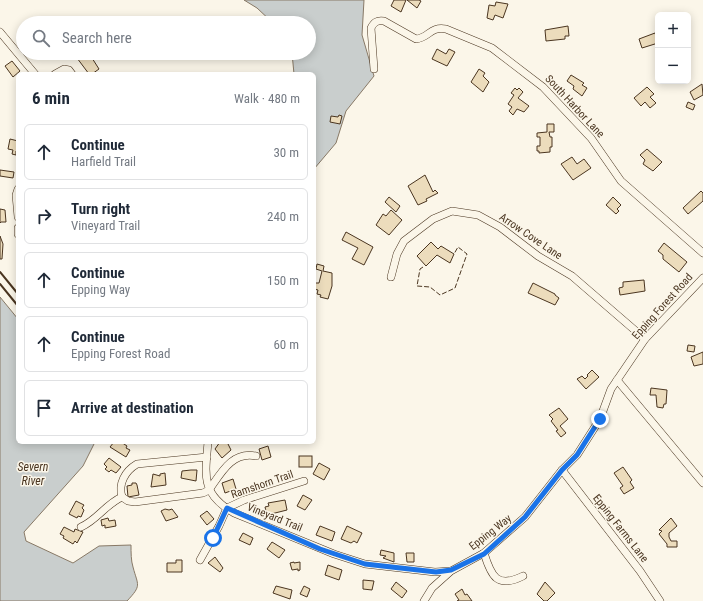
<!DOCTYPE html>
<html lang="en">
<head>
<meta charset="utf-8">
<style>
  :root { --surface:#fff; --page:#f6f6f7; --text:#1f2937; --muted:#747a83; --line:#e0e1e3 }
  body { margin:0; font-family:"Roboto Condensed",sans-serif; background:var(--page); color:var(--text) }
  .controls { position:absolute; right:12px; top:12px; display:grid; overflow:hidden; border-radius:6px; box-shadow:0 2px 10px #0003 }
  .controls button { width:36px; height:36px; display:grid; place-items:center; padding:0; border:0; border-bottom:1px solid var(--line); background:var(--surface); color:var(--text); font:20px sans-serif }
  .stop { position:absolute; width:12px; height:12px; margin:-9px; border:3px solid #1a73e8; border-radius:50%; background:#fff }
  .stop.end { background:#1a73e8; border-color:#fff; box-shadow:0 1px 4px #0008 }
  .list { margin:0; padding:0; list-style:none }
  h2 { display:flex; justify-content:space-between; align-items:center; height:52px; margin:0; padding:0 16px; font-size:17px }
  h2 small { font-size:13px; font-weight:400; color:var(--muted) }
  .list li { display:grid; grid-template-columns:26px 1fr auto; gap:12px; align-items:center; box-sizing:border-box; height:56px; margin:0 8px 8px; padding:0 8px; border:1px solid var(--line); border-radius:6px }
  .list b { display:block; font-size:15px; white-space:nowrap }
  .list p { margin:0; font-size:13px; white-space:nowrap; color:var(--muted) }
  .list em { font-size:13px; font-style:normal; color:var(--muted) }
  .icon { flex:none; width:22px; height:22px; fill:none; stroke:currentColor; stroke-width:2; stroke-linecap:round; stroke-linejoin:round }
  .map { position:relative; flex:none; width:703px; height:601px; overflow:hidden }
  .search { position:absolute; background:var(--surface); box-shadow:0 2px 10px #0003; left:16px; top:16px; width:300px; height:44px; display:flex; align-items:center; gap:10px; box-sizing:border-box; padding:0 14px; border-radius:22px; color:var(--muted); font-size:15px }
  .panel { position:absolute; background:var(--surface); box-shadow:0 2px 10px #0003; left:16px; top:72px; width:300px; height:372px; border-radius:6px }
  .map>svg:first-child { display:block }
</style>
</head>
<body>
<div class="map">
<svg width="703" height="601" viewBox="0 0 703 601">
  <rect width="100%" height="100%" fill="#fbf6e9"/>
  <!-- water -->
  <g fill="#c9cecd" stroke="#887966">
    <polygon points="244,0 364,0 362,35 374,76 346,111 336,143 314,169 314,74 294,74 292,53 309,53 309,23 273,23 257,8"/>
    <path d="M0,297l18,22v123h77l-12,24 -59,66 2,9 47,22 26,-17 32,-1c0,7 0,16 2,22 5,19 9,18 -6,34h-127z"/>
  </g>
  <!-- building -->
  <g fill="#ecdcbc" stroke="#4a3520">
    <polygon points="394,0 406,0 401,12 391,6"/>
    <polygon points="407,0 419,0 421,1 417,8"/>
    <polygon points="496,2 508,4 503,18 495,15 493,20 487,18 489,5 495,6"/>
    <polygon points="568,26 569,36 565,36 565,39 546,41 545,30"/>
    <polygon points="655,33 658,43 642,48 639,39"/>
    <polygon points="437,49 446,54 449,49 455,52 447,66 432,59"/>
    <polygon points="84,53 90,59 92,58 99,69 92,74 89,74 77,58"/>
    <polygon points="12,61 20,71 13,77 5,66"/>
    <polygon points="479,69 485,73 483,76 489,82 483,92 471,82"/>
    <polygon points="571,75 584,83 582,85 587,88 582,96 573,89 574,86 567,81"/>
    <polygon points="702,84 703,95 694,100 690,92"/>
    <polygon points="647,87 654,94 650,97 656,103 650,108 645,102 641,106 634,98"/>
    <polygon points="515,88 517,90 519,88 523,92 518,98 529,106 524,112 517,109 513,115 509,111 512,107 508,104 514,95 511,93"/>
    <polygon points="688,102 695,105 693,110 686,107"/>
    <polygon points="339,115 342,116 340,124 330,122 331,116 338,117"/>
    <polygon points="547,124 554,124 554,132 549,132 550,137 552,137 552,147 550,147 550,152 539,153 539,151 537,151 537,146 540,146 540,137 537,137 537,133 547,132"/>
    <polygon points="10,139 18,141 18,151 16,151 16,155 12,154 13,150 8,149"/>
    <polygon points="647,149 662,162 653,171 643,164 645,160 640,155"/>
    <polygon points="572,157 577,164 584,159 591,168 573,180 561,164"/>
    <polygon points="0,170 14,172 13,178 0,176"/>
    <polygon points="425,175 433,192 435,190 438,193 426,199 427,201 418,205 408,186"/>
    <polygon points="701,191 703,193 703,201 688,214 683,208"/>
    <polygon points="389,197 400,206 396,212 385,202"/>
    <polygon points="613,197 621,205 617,209 619,211 616,214 606,205"/>
    <polygon points="0,209 5,210 6,222 1,222 0,223"/>
    <polygon points="391,210 402,220 389,235 376,225 383,214 386,216"/>
    <polygon points="346,232 373,247 364,265 352,259 358,248 342,240"/>
    <polygon points="0,236 3,244 2,259 0,259"/>
    <polygon points="431,242 438,249 441,246 454,254 450,263 437,255 426,266 417,256"/>
    <polygon points="664,243 687,262 679,272 663,259 663,255 658,251"/>
    <polygon points="317,264 324,266 323,271 332,273 332,286 328,299 320,297 321,295 317,294 318,290 314,289 315,283 319,283 322,271 316,269"/>
    <polygon points="644,280 645,291 620,295 619,288 623,287 623,282"/>
    <polygon points="533,283 555,294 555,295 559,298 555,305 528,293"/>
    <polygon points="688,345 695,346 694,352 687,351"/>
    <polygon points="703,352 703,364 694,366 691,357"/>
    <polygon points="592,370 599,377 586,389 577,379 582,376 585,379 588,376 587,375"/>
    <polygon points="651,388 667,390 666,404 664,404 663,408 657,407 656,395 650,395"/>
    <polygon points="559,408 568,419 560,426 566,433 561,437 556,431 558,430 551,421 553,419 549,415"/>
    <polygon points="114,442 121,442 127,446 126,448 130,450 126,457 110,447"/>
    <polygon points="220,442 227,442 231,450 222,458 215,449"/>
    <polygon points="268,446 271,457 262,460 259,449"/>
    <rect x="299" y="456" width="13" height="11"/>
    <polygon points="109,458 121,467 116,473 111,470 109,472 105,469 107,467 104,464"/>
    <polygon points="319,463 330,469 324,480 313,474"/>
    <polygon points="623,467 632,480 630,482 634,488 624,494 620,488 623,486 614,473"/>
    <polygon points="191,470 197,470 196,481 181,478 182,471"/>
    <polygon points="165,473 166,485 151,487 153,474 160,476 160,474"/>
    <polygon points="233,479 236,489 225,493 222,483"/>
    <polygon points="132,483 136,483 137,485 139,495 128,497 127,486 132,485"/>
    <polygon points="303,495 312,500 305,510 297,506"/>
    <polygon points="285,500 287,510 267,515 265,507 269,506 268,503"/>
    <polygon points="76,501 84,505 82,508 84,510 81,517 78,516 77,518 69,514"/>
    <polygon points="165,509 169,510 172,509 178,517 166,521 161,511"/>
    <polygon points="207,511 214,519 207,525 200,516"/>
    <polygon points="108,518 109,521 115,520 116,526 105,528 105,525 102,526 101,520"/>
    <polygon points="671,518 677,526 669,533 669,537 671,541 677,541 677,547 667,547 667,544 659,534 662,531 659,530"/>
    <polygon points="320,526 335,532 332,541 316,535"/>
    <polygon points="347,526 362,533 357,543 354,541 351,543 341,539"/>
    <polygon points="64,527 74,532 75,529 83,532 77,543 75,541 73,544 63,538 64,536 60,534"/>
    <polygon points="243,533 253,538 250,545 239,540"/>
    <polygon points="272,542 285,550 279,558 267,549"/>
    <polygon points="381,550 394,553 394,562 383,558 386,556 380,555"/>
    <polygon points="406,553 414,553 414,562 407,562"/>
    <polygon points="215,557 223,568 220,572 208,563"/>
    <polygon points="176,560 182,560 182,572 167,572 167,563 176,563"/>
    <polygon points="294,562 294,563 300,562 300,570 298,571 298,569 292,570 290,563"/>
    <polygon points="328,565 342,570 339,580 325,575"/>
    <polygon points="363,580 374,581 372,590 363,589"/>
    <polygon points="396,582 407,591 402,598 391,589"/>
    <polygon points="545,582 555,593 547,601 544,601 537,594"/>
    <polygon points="276,586 292,590 290,599 273,593"/>
    <polygon points="304,586 310,589 307,597 300,594"/>
    <polygon points="462,589 465,595 467,594 472,601 457,601 459,600 455,594"/>
  </g>
  <g fill="none" stroke-linecap="round" stroke-linejoin="round">
    <defs>
      <g id="minor">
        <polyline points="0,32 35,74"/>
        <path d="M374,69l-3,-41c3,-6 6,-8 13,-7l32,18c13,-1 14,-13 30,-10l46,19 51,39 48,51 30,43 82,72"/>
        <polyline points="55,74 64,69 69,70 72,74"/>
        <polyline points="18,189 16,195 18,217"/>
        <polyline points="18,228 18,234"/>
        <polyline points="391,277 397,254 404,241 433,219 452,211 478,215 500,227 538,256 572,276 645,339"/>
        <polyline points="617,380 703,483"/>
        <path d="M208,442c-3,34 -7,52 26,71l100,41 31,10 70,8 15,-1"/>
        <polyline points="562,470 640,571 660,601"/>
        <path d="M122,497l6,4 7,1 68,-9 6,-3c12,-17 23,-39 47,-34"/>
        <path d="M122,497c-4,-13 3,-26 15,-33l70,-7"/>
        <polyline points="227,508 244,500 304,481"/>
        <path d="M81,527c16,-7 25,-23 41,-30"/>
        <path d="M484,553c7,23 13,36 39,23"/>
        <polyline points="200,560 219,526 227,508"/>
        <polyline points="424,601 432,588 451,571 484,553 525,517 562,470 577,455 600,419 611,389 645,339 703,278"/>
      </g>
    </defs>
    <!-- minor casing -->
    <use href="#minor" stroke="#4a3520" stroke-width="8"/>
    <!-- minor -->
    <use href="#minor" stroke="#fbf6e9" stroke-width="7"/>
    <!-- fence -->
    <polyline stroke="#4a3520" stroke-width="1" stroke-dasharray="5 2" stroke-linecap="butt" points="423,267 420,269 417,286 430,287 440,295 455,288 467,254 458,247 454,254"/>
    <!-- wall -->
    <g stroke="#4a3520" stroke-width="2">
      <polyline points="0,272 18,294"/>
      <polyline points="0,284 18,306"/>
    </g>
  </g>
  <g fill="none" stroke-linecap="round" stroke-linejoin="round">
    <!-- route -->
    <polyline stroke="#1a73e8" stroke-width="5" points="213,538 227,508 320,549 365,564 436,572 451,570 484,554 525,517 562,470 577,455 600,419"/>
  </g>
  <g text-anchor="middle" stroke-width="3" stroke-linejoin="round" paint-order="stroke">
    <!-- street labels -->
    <g font-size="11" fill="#4a3520" stroke="#fbf6e9">
      <text transform="translate(575 106) rotate(47)" y="4">South Harbor Lane</text>
      <text transform="translate(531 236) rotate(34)" y="4">Arrow Cove Lane</text>
      <text transform="translate(662 306) rotate(-48)" y="4">Epping Forest Road</text>
      <text transform="translate(262 484) rotate(-19)" y="4">Ramshorn Trail</text>
      <text transform="translate(275 517) rotate(22)" y="4">Vineyard Trail</text>
      <text transform="translate(621 528) rotate(52)" y="4">Epping Farms Lane</text>
      <text transform="translate(490 532) rotate(-38)" y="4">Epping Way</text>
    </g>
    <!-- water labels -->
    <g font-size="12" font-style="italic" fill="#4a3520" stroke="#fbf6e9">
      <text x="33" y="471">Severn<tspan x="33" dy="14">River</tspan></text>
    </g>
  </g>
</svg>
<div class="controls">
<button>+</button>
<button>−</button>
</div>
<div class="stop" style="left:213px;top:538px"></div>
<div class="stop end" style="left:600px;top:419px"></div>
<div class="search"><svg class="icon" aria-label="search" viewBox="0 0 24 24"><circle cx="10" cy="10" r="6"/><path d="M15 15l6 6"/></svg>Search here</div>
<section class="panel">
<h2>6 min<small>Walk · 480 m</small></h2>
<ul class="list">
<li><svg class="icon" aria-label="ahead" viewBox="0 0 24 24"><path d="M12 20V5M6 11l6-6 6 6"/></svg><div><b>Continue</b><p>Harfield Trail</p></div><em>30 m</em></li>
<li><svg class="icon" aria-label="right" viewBox="0 0 24 24"><path d="M7 20v-9h11M14 6l5 5-5 5"/></svg><div><b>Turn right</b><p>Vineyard Trail</p></div><em>240 m</em></li>
<li><svg class="icon" aria-label="ahead" viewBox="0 0 24 24"><path d="M12 20V5M6 11l6-6 6 6"/></svg><div><b>Continue</b><p>Epping Way</p></div><em>150 m</em></li>
<li><svg class="icon" aria-label="ahead" viewBox="0 0 24 24"><path d="M12 20V5M6 11l6-6 6 6"/></svg><div><b>Continue</b><p>Epping Forest Road</p></div><em>60 m</em></li>
<li><svg class="icon" aria-label="arrive" viewBox="0 0 24 24"><path d="M6 21V4h12l-3 4 3 4H6"/></svg><div><b>Arrive at destination</b></div></li>
</ul>
</section>
</div>
</body>
</html>
